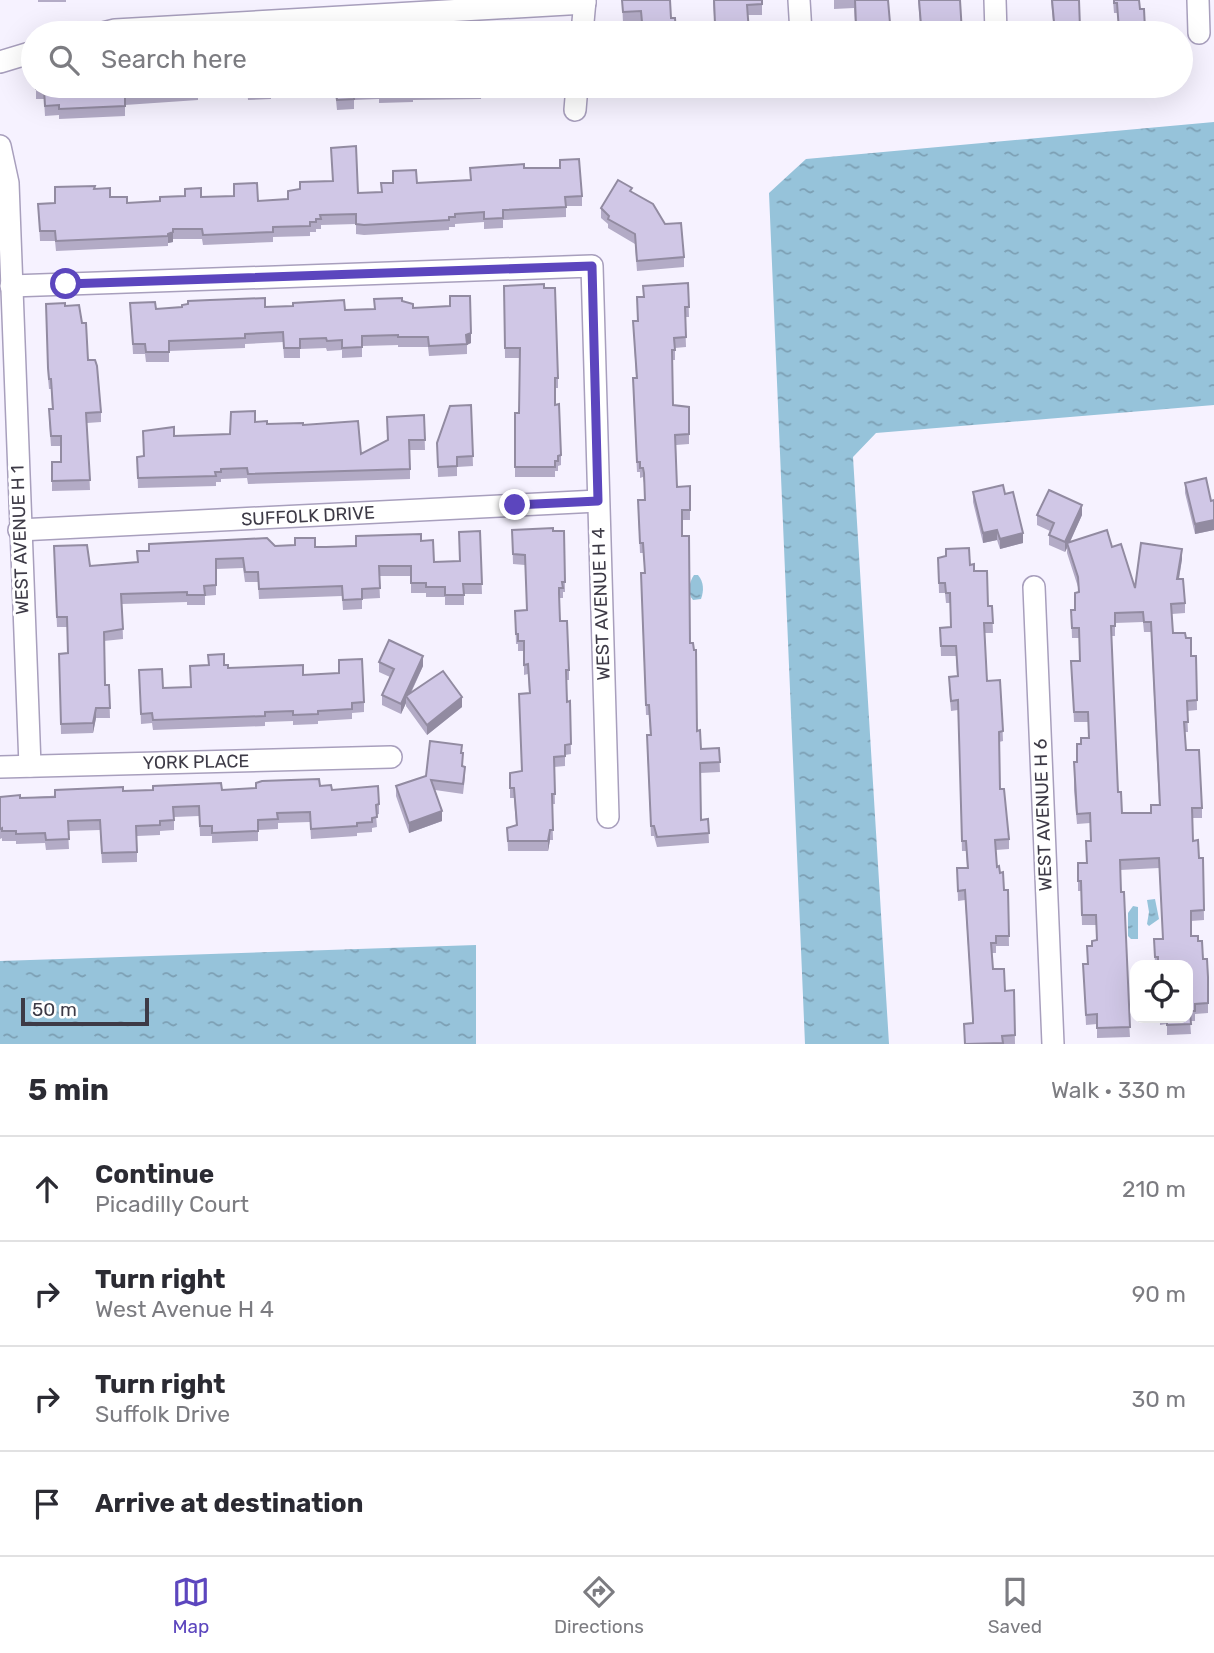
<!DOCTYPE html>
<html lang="en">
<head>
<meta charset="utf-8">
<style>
  :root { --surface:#fff; --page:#f7f7f7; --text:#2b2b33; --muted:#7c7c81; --line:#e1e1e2; --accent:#5c46be }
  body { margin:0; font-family:Rubik,sans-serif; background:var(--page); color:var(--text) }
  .controls { position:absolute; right:21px; bottom:21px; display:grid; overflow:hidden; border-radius:14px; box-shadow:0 7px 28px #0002 }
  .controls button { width:63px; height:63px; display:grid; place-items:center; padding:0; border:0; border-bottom:2px solid var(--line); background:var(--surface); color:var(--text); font:35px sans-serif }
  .scale { position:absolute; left:21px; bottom:18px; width:128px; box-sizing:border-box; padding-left:7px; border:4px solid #3d3a46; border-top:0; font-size:19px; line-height:24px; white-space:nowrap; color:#3d3a46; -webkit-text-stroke:5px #fff; paint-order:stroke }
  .stop { position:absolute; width:21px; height:21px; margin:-16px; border:5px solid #5c46be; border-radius:50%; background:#fff }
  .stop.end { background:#5c46be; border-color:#fff; box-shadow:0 2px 7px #0008 }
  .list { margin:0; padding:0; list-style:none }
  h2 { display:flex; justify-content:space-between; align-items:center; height:91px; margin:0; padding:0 28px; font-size:30px }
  h2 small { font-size:23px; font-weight:400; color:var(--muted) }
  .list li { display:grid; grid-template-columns:46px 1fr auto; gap:21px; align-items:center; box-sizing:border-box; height:105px; padding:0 28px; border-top:2px solid var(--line) }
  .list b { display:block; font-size:26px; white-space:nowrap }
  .list p { margin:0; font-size:23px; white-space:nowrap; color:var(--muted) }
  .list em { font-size:23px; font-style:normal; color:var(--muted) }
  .icon { flex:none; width:38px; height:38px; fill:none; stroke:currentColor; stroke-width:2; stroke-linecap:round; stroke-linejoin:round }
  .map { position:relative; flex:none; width:1214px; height:1044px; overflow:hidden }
  .search { position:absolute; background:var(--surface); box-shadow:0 7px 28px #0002; left:21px; right:21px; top:21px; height:77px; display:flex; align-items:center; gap:18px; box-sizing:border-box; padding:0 24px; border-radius:38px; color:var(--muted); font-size:26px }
  .sheet { height:511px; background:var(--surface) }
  nav { display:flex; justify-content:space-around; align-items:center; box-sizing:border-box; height:98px; border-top:2px solid var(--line); background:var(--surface); font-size:19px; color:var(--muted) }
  nav a { display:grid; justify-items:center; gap:4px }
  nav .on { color:var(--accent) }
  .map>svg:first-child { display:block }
</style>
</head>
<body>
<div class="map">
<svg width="1214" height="1044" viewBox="0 0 1214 1044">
  <defs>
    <pattern id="water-ripples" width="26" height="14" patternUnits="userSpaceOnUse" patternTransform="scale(1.75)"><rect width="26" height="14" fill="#96c3da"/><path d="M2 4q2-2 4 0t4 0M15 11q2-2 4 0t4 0" fill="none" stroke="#7c9fb3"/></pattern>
  </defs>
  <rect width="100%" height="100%" fill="#f6f2ff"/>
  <!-- water -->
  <g fill="url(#water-ripples)">
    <polygon points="1214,122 1214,405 876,433 853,457 889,1044 805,1044 769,193 806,159"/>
    <path d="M694,575h4c6,7 6,16 3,24l-8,1c-6,-7 -4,-18 1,-25z"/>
    <polygon points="1155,899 1159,919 1149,926 1147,924 1149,912 1147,900"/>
    <polygon points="1133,906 1138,907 1138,939 1131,939 1128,936 1128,913"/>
    <polygon points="476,945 476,1044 0,1044 0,961"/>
  </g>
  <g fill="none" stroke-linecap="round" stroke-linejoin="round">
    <defs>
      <g id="minor">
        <polyline points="799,0 801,33"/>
        <polyline points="995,0 996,33"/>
        <polyline points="1198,0 1199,33"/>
        <polyline points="103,33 115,30 585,3"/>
        <polyline points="582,33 585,0"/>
        <polyline points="0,62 33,52"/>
        <polyline points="575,110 577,86"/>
        <polyline points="0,146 8,183 30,766"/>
        <polyline points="11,286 592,266 608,817"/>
        <polyline points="19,530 598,501"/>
        <polyline points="1034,587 1053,1044"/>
        <polyline points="0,767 391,757"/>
      </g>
    </defs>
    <!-- minor casing -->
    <use href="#minor" stroke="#a89fbd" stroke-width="24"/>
    <!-- minor -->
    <use href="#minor" stroke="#fff" stroke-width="21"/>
  </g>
  <!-- wall -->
  <g fill="#b3abc6" fill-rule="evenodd">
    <rect x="38" y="0" width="28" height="2"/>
    <polygon points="622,0 671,18 676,33 642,33 641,22 623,23"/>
    <polygon points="713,0 762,0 762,15 748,15 749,32 763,33 715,33"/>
    <polygon points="834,0 888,0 890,23 892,27 920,25 918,0 960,0 962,33 852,33 852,25 855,25 854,8 834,9"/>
    <polygon points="1051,0 1079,0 1080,28 1087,33 1119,30 1117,13 1114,13 1113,0 1139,0 1140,9 1145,29 1161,33 1054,33"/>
    <polygon points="36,86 211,86 211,87 198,87 198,100 125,105 125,116 59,119 59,115 45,116 44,99 36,99"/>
    <polygon points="247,86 530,86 482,89 481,99 413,100 413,102 379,103 379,99 354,100 354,109 337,110 335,90 301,92 301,94 271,96 271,99 248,100"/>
    <polygon points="625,86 679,86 625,94"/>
    <polygon points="524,168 582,196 582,206 566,206 566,217 503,220 503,228 484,229 484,222 455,224 455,227 449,227 449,230 364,235 356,234 356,224 321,225 321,229 316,229 316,232 310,232 310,236 273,237 273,242 203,245 202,239 173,239 173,242 168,243 168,246 56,251 55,241 40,241 38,204 55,203 94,189 110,197 127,203 160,201 201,197 258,201 382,192 417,183 471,180"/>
    <polygon points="632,192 684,257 684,267 637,271 635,244 608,228 608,224 601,218 601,208"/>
    <polygon points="688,283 689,317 685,317 686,347 675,348 675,360 672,360 673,405 689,407 689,444 676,445 677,487 690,486 690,520 682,520 682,536 697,731 701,749 719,748 720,772 700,773 701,820 708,819 709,843 657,847 654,836 651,836 647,745 650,735 649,715 646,715 642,610 645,573 643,553 640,553 638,510 645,500 644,483 643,477 640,478 640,472 637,472 633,388 636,378 633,321 638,321 643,297"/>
    <polygon points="504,286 558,378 558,388 555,388 555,405 561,455 561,465 558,466 558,471 555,471 555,477 515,477 515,413 519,413 520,358 505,358"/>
    <polygon points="402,301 471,343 467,345 467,354 429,356 428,347 398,347 398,345 362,346 362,357 342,358 342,350 327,351 326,348 300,349 300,358 284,358 283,342 245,344 245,348 169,351 169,362 146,362 145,354 133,354 130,303 156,309 265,307 345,310 374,309"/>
    <polygon points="46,304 65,306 88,360 101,412 101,422 87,423 90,490 52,491 52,462 61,462 61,446 51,446 49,419 52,409 51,389 49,389 48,378"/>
    <polygon points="471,405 473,466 457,467 457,476 438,477 437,443"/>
    <polygon points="424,415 425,450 410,450 410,479 248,484 247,478 221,479 221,482 216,482 216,486 138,488 137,457 143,456 174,436 230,434 255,422 267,424 303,425 361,454 387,440"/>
    <polygon points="1185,483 1211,501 1214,500 1214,530 1195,534 1185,493"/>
    <polygon points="973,492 1005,494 1023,543 1000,549 997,540 983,543 973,502"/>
    <path d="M1037,515h45l-12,27 42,5 23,41 47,-29 -3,20 6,24v10l-13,1 1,19 13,5 5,18h5l1,54 -10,1 1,21h-3l1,18 16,58v10h-9v23l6,17h4l1,62 -13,1v15l7,5 10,36v36l-13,1v7h-5l1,13 -24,1v-11l-7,1v-7h28v-53h-33l-1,-26h9l-4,-71 -39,2 10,167 -33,1v-14l-11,1 -3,-61h4l5,-18 5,-6 -1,-15h-14l-1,-34h-3v-28h9l3,-22v-18l-13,1 -3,-34v-28h3l4,-18 7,-6v-16h-14l-3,-61h9l-1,-23h-7l-1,-28h4l3,-18v-5l-11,-34v-5l-2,4 -16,-7v-10l1,-4 -13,-6zM1143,622l1,10h7l8,173 -8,8h-29l-4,-21 -7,-156h4v-13z"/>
    <polygon points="512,530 564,531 565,592 563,592 563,598 559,598 560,621 569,670 569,680 566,680 567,702 570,701 571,754 565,755 565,766 554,767 555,804 552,804 553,840 550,840 548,851 508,851 507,828 516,825 514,798 510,798 510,773 521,771 529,693 528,674 524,675 524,651 518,651 518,644 516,644 515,611 527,610 525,565 513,564"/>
    <polygon points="480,531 482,594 464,594 464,605 445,605 445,597 426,597 426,593 411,593 411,576 379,576 380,598 362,599 362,609 343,610 342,596 259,599 258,582 245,582 243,568 216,569 216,595 205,596 205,605 187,605 187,602 122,604 123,639 104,641 105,685 109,685 110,718 96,718 93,733 61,734 59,664 68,653 67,627 57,627 54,556 90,566 137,562 275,546 326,547 421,541 434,562 459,561"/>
    <polygon points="938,558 970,565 988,606 992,606 993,633 985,633 987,681 1002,714 1003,741 999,742 1000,789 1009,839 1009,849 996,850 997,867 1000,873 1004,890 1008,890 1009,946 996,946 996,953 992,953 993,969 1005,991 1014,990 1015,1044 965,1044 964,1024 973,1023 965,900 958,901 957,868 967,868 966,851 962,851 958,710 951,711 949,687 957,676 956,656 941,656 940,628 951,627 950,603 946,603 945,593 939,593"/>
    <polygon points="379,662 423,666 411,693 462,707 427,735 406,706 406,703 401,714 382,705 382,695 390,677 379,672"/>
    <polygon points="224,665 228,668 303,675 364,702 364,712 352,713 352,719 318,721 318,724 293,725 293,721 265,722 265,726 153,730 152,723 141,724 139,670 163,688 191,687"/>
    <polygon points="462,753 463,767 465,777 463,794 435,790 442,821 409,833 396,796 396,786 426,776"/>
    <polygon points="320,786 379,804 379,814 376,815 377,827 372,828 372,832 357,833 357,836 311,839 310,822 278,823 278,829 258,830 258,841 212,843 212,836 200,836 199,816 174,817 174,830 160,831 160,835 137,836 137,862 102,863 100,830 68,831 69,849 46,850 45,843 16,844 16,841 2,841 2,838 0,839 0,797 20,798 123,791 222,790"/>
  </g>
  <!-- shaded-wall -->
  <g fill="#928ba1">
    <polygon points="173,232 173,242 168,243 168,234"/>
    <polygon points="471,333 471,343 466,345 466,335"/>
    <polygon points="1082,505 1082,515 1068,546 1067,543 1067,548 1065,552 1065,542"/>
    <polygon points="1214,520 1214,530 1195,534 1195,524"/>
    <polygon points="997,530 997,540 983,543 983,533"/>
    <polygon points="1023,533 1023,543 1000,549 1000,539"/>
    <polygon points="1182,549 1182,559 1177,589 1177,579"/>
    <polygon points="423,656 423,666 408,698 406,696 406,703 401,714 401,704"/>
    <polygon points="462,697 462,707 427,735 427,725"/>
    <polygon points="96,708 96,718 93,733 93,723"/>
    <polygon points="442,811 442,821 409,833 409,823"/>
    <polygon points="550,830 550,840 548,851 548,841"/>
  </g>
  <!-- building -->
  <g fill="#d0c7e6" stroke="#928ba1" stroke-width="2" fill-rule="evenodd">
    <polygon points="622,0 670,0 671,18 675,18 676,33 643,33 641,11 623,12"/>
    <polygon points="714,0 762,0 762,4 747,5 749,32 763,31 763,33 722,33 721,24 715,24"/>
    <polygon points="855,0 888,0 890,23 892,27 921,25 919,0 960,0 962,33 852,33 852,25 856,25"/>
    <polygon points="1052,0 1079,0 1080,28 1086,28 1087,33 1119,30 1117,3 1114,3 1114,0 1139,0 1140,9 1144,9 1145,29 1160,29 1161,33 1055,33"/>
    <polygon points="36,86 198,86 198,90 125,95 125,106 59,109 59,105 45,106 44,89 36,89"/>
    <polygon points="248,86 271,86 271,89 248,90"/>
    <polygon points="335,86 481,86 481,89 413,90 413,92 379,93 379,89 353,90 354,99 337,100"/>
    <polygon points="356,146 358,193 382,192 381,183 393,183 393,171 416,170 417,183 471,180 470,168 524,164 524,168 560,168 560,160 579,159 582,196 565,197 566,207 503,210 503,218 484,219 484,212 455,214 455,217 449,217 449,220 364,225 356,224 356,214 320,215 321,219 316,219 316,222 310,222 310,226 273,227 273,232 203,235 202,229 173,229 173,232 168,234 168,236 56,241 55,231 40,231 38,204 55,203 55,187 95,186 94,189 110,188 110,197 127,197 127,203 160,201 160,197 185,196 185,189 201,188 201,197 234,196 234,184 257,183 258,201 288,199 288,191 300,189 300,182 333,181 331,148"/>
    <polygon points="618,180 632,188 630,191 653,204 665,224 681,223 684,257 637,261 635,234 608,219 609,216 601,208"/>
    <polygon points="688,283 689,307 685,307 686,337 674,338 675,350 672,350 673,405 689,407 689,434 675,435 677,487 690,486 690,510 682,510 682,536 689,536 690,643 693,643 694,650 696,650 697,731 700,730 701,749 719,748 720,762 700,763 701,820 708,819 709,833 657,837 654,826 651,826 647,735 651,735 649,705 646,705 642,600 641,573 645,573 643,543 640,543 638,500 645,500 644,473 643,468 640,468 640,462 637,462 633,378 637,378 633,321 638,321 637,297 644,297 643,286"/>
    <polygon points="544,284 544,288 555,288 558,378 555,378 555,405 559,404 561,455 558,456 558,461 555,461 555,467 515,467 515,413 519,413 520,348 505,348 504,286"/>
    <polygon points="450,296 470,296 471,333 466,335 467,344 429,346 428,337 398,337 398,335 362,336 362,347 342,348 342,340 327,341 326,338 300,339 300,348 284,348 283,332 245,334 245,338 169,341 169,352 146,352 145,344 133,344 130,303 155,302 156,309 182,307 182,305 188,304 188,301 210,300 265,298 265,307 293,306 293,303 344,300 345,310 375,309 374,299 402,298 402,301 413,304 413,308 450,306"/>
    <polygon points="65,303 65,306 79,305 82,323 86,323 88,360 95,360 97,366 101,412 86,413 90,480 52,481 52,462 61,462 61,436 51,436 49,409 53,409 51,379 49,379 48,368 46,304"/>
    <polygon points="471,405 473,456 457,457 457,466 438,467 437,443 450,406"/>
    <polygon points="255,411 255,422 267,421 267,424 303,423 303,425 358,421 361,454 388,440 387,417 424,415 425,440 409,440 410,469 248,474 247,468 221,469 221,472 215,472 216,476 138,478 137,457 144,456 143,431 174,427 174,436 230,434 231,412"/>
    <polygon points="1206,478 1211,501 1214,500 1214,520 1195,524 1185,483"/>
    <polygon points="1003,485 1005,494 1013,492 1023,533 1000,539 997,530 983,533 973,492"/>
    <polygon points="1049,490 1082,505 1065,542 1049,535 1054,523 1037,515"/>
    <polygon points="553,528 553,531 564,531 565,582 562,582 563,588 559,588 559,593 560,621 567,621 569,670 566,670 567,702 570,701 571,744 565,745 565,756 554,757 555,794 552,794 553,830 550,830 548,841 508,841 507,828 517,825 514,788 510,788 510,773 522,771 519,694 530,693 528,664 524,665 524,641 518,641 518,634 516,634 515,611 527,610 525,555 513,554 512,530"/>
    <path d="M1107,530l5,17 9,-3 14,44 6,-45 41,6 -5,30h6l2,24 -14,1 2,29h12l1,5h5v18h5l1,44 -10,1 1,21h-4l2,28h13l3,58h-10l1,33 5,-1 1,18h4l1,52 -13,1v25h7v5h4l1,18h4l1,18v26l-13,1v7h-5l1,13 -24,1v-7h21v-53h-30v-8h-3l-1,-18h9l-4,-81 -39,2 1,32h3l6,135 -33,1v-14l-11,1 -3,-51h5l-1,-18h5v-5l5,-1 -1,-25h-14l-1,-34h-3v-18h9l-1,-22h5l-1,-28 -13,1 -3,-52h3v-18h4v-6h8l-1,-26h-14l-3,-51h9l-1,-33h-7l-1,-18h4v-17l4,-1 -1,-15 -11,-34zM1143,612l1,10h7l9,183h-9v8h-29l-1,-21h-3l-7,-166h4v-13z"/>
    <polygon points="480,531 482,584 463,584 464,595 445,595 445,587 426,587 426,583 411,583 411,566 379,566 380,588 362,589 362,599 343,600 342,586 259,589 258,572 245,572 243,558 216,559 216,585 204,586 205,595 187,595 187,592 121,594 123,629 104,632 105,685 109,685 110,708 96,708 93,723 61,724 59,654 68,653 67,617 57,617 54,546 87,545 90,566 138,562 137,551 149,551 149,544 267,538 275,546 295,545 295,538 315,538 315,547 326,547 356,546 356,536 421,534 421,541 433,540 434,562 460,561 459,532"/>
    <polygon points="969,548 970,565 974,564 974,571 987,571 988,606 992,606 993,623 984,623 987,681 1000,680 1003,731 999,732 1000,789 1004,789 1009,839 995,840 997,867 999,866 1000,873 1003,872 1004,890 1008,890 1009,936 996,936 996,943 991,943 993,969 1004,969 1005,991 1014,990 1015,1035 1002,1036 1003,1043 965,1044 964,1024 973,1023 973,1019 965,890 958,891 957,868 968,868 966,841 962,841 958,700 951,701 949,677 958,676 956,646 941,646 940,628 951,627 950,593 946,593 945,583 939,583 938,558 946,556 946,549"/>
    <polygon points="389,640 423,656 401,704 382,695 394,669 379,662"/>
    <polygon points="224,654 224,665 228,665 228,668 303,665 303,675 339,673 339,660 362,659 364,702 352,703 352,709 318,711 318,714 293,715 293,711 265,712 265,716 153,720 152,713 141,714 139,670 162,669 163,688 191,687 190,666 209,665 208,655"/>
    <polygon points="443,671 462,697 427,725 406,696"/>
    <polygon points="430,741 462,745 461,753 463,753 462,766 465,767 463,784 431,780 442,811 409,823 396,786 426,776"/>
    <polygon points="319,779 320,786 331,785 332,790 378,786 379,804 376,805 377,817 372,818 372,822 357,823 357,826 311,829 310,812 277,813 278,819 258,820 258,831 212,833 212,826 200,826 199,806 173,807 174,820 160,821 160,825 136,826 137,852 102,853 100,820 68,821 69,839 46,840 45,833 16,834 16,831 2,831 2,828 0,829 0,797 20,795 20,798 55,797 55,790 123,787 123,791 153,790 153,786 221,783 222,790 256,788 256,783 262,781"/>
  </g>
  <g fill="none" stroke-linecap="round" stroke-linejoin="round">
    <!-- route -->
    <polyline stroke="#5c46be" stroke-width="9" points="66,284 592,266 598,501 515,505"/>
  </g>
  <g text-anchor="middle" stroke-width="6" stroke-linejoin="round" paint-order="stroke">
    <!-- street labels -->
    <g font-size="18" fill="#3d3a46" stroke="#fff">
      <text transform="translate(308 516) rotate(-3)" y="6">SUFFOLK DRIVE</text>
      <text transform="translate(20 540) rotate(-92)" y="6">WEST AVENUE H 1</text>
      <text transform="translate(601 604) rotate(-92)" y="6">WEST AVENUE H 4</text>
      <text transform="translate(196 762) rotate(-1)" y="6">YORK PLACE</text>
      <text transform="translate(1043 815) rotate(-92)" y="6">WEST AVENUE H 6</text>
    </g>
  </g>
</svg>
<div class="controls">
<button><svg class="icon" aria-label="locate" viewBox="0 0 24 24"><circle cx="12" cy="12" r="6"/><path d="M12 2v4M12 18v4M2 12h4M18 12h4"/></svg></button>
</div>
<div class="scale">50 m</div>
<div class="stop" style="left:66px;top:284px"></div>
<div class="stop end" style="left:515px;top:505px"></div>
<div class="search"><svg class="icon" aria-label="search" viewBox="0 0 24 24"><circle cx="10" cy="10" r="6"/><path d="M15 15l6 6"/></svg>Search here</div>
</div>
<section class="sheet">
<h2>5 min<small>Walk · 330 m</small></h2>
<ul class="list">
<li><svg class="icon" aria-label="ahead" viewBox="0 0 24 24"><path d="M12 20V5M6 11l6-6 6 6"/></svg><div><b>Continue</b><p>Picadilly Court</p></div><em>210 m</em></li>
<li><svg class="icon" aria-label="right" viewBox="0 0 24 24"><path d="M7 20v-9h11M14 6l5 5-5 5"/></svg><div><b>Turn right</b><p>West Avenue H 4</p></div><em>90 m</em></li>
<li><svg class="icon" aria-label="right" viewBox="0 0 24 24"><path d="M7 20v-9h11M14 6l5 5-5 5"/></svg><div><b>Turn right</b><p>Suffolk Drive</p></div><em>30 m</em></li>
<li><svg class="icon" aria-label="arrive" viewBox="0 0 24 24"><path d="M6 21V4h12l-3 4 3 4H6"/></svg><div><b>Arrive at destination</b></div></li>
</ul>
</section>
<nav>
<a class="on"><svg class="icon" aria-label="map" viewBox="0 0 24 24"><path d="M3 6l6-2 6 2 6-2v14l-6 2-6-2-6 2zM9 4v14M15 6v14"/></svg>Map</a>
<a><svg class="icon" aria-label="directions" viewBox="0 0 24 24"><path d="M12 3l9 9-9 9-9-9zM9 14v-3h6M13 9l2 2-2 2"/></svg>Directions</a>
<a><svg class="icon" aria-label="saved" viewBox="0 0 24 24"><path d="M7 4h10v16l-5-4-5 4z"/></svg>Saved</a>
</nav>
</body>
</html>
